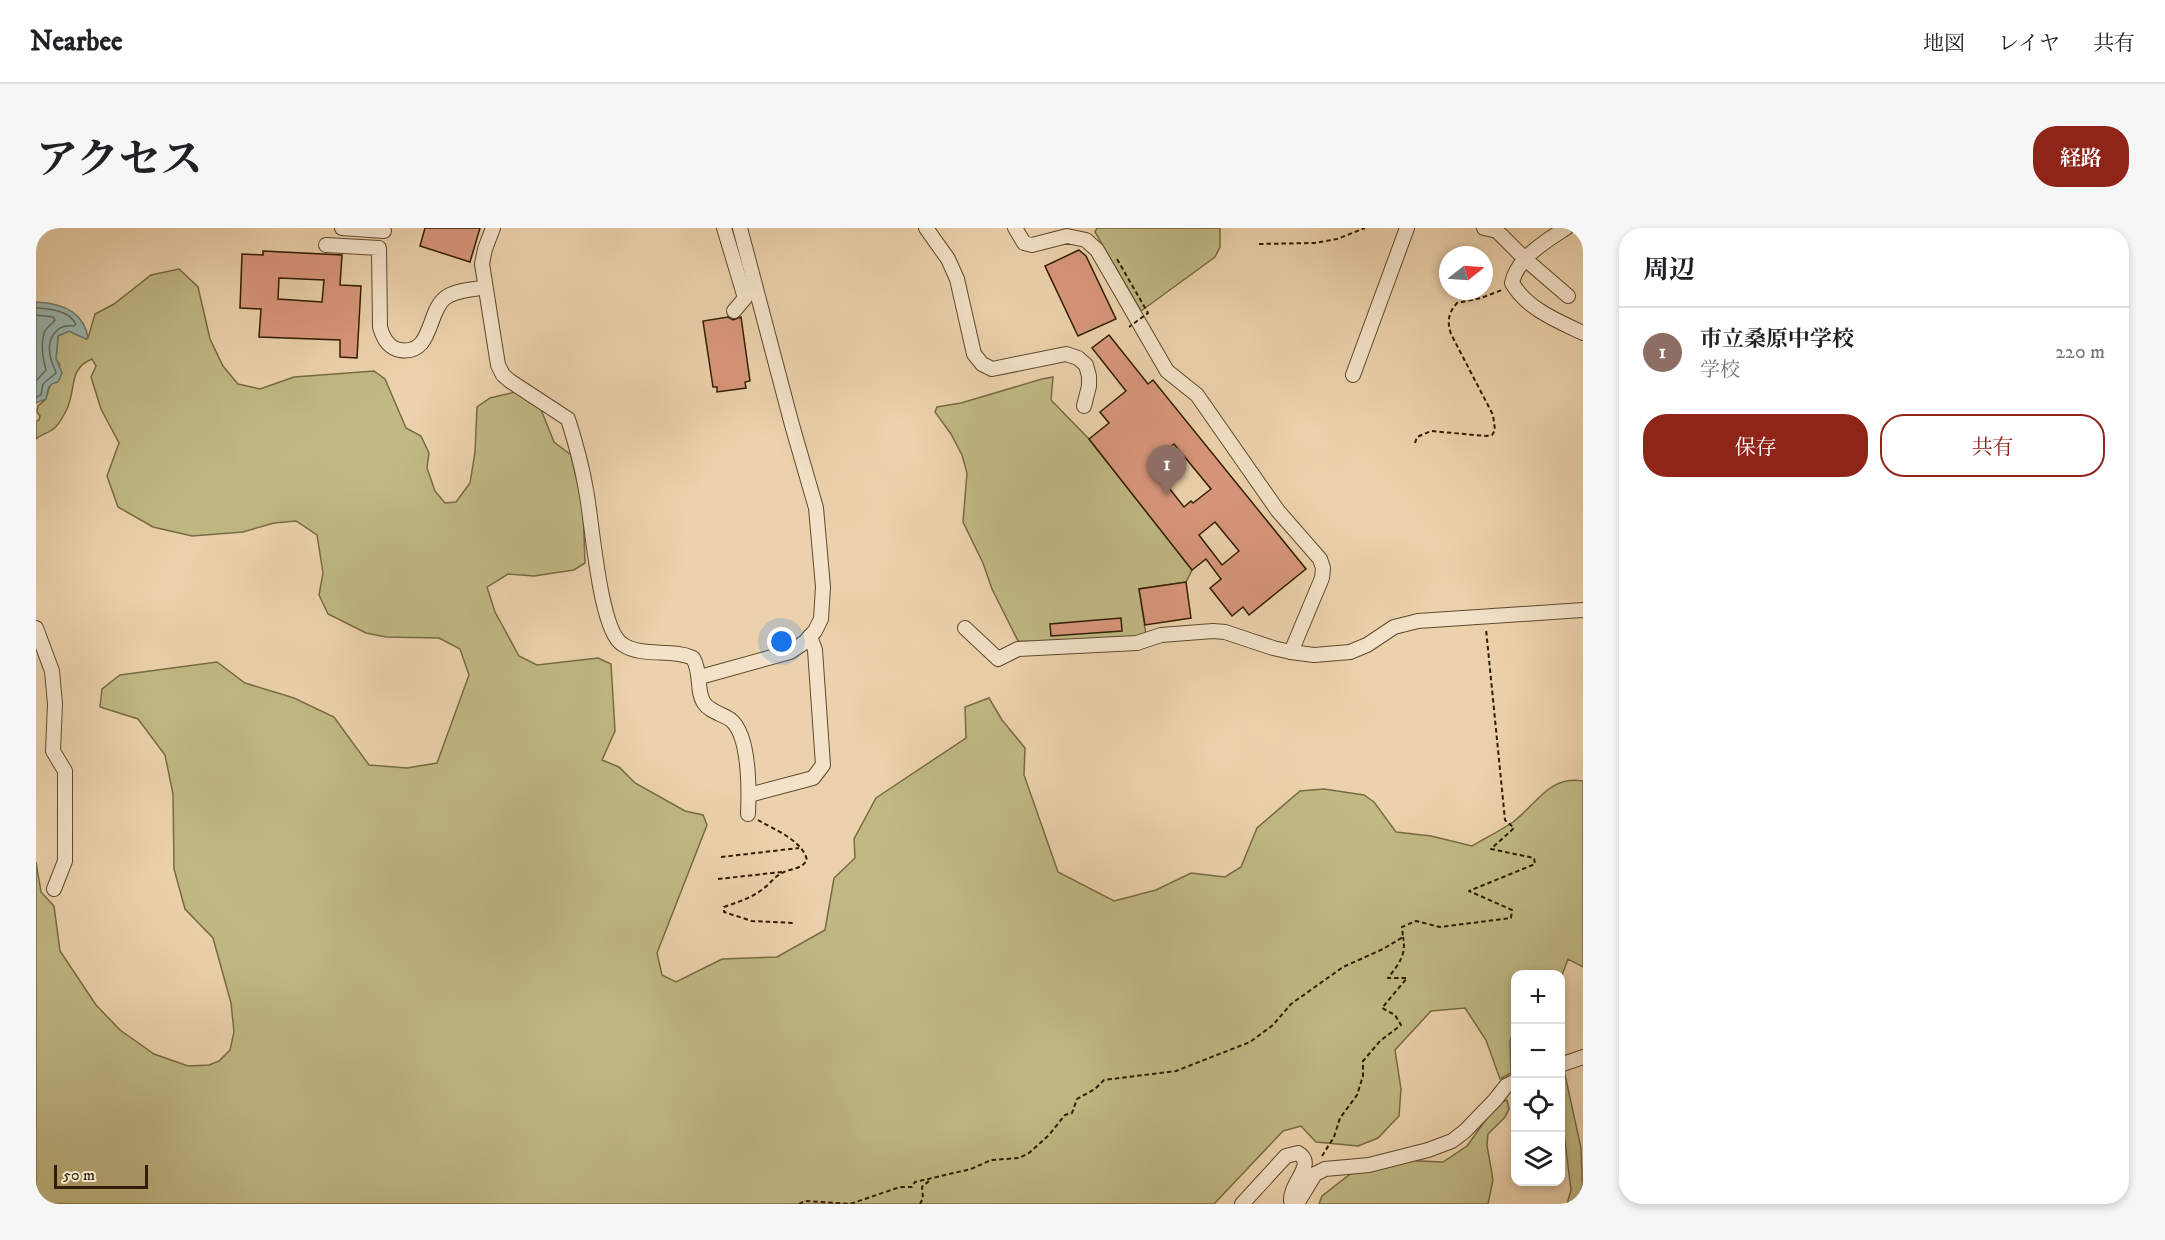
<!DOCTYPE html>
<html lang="ja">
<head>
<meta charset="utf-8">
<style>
  :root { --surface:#fff; --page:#f6f6f6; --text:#202124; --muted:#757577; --line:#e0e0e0; --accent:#8f2418 }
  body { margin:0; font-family:"IM FELL DW Pica","Noto Serif JP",serif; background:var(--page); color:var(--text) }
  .controls { position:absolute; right:18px; bottom:18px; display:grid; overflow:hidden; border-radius:12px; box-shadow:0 3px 9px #0003 }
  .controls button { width:54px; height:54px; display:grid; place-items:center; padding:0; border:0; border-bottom:2px solid var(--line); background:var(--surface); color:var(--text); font:30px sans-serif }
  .compass { position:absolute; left:1403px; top:18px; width:54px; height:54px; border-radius:50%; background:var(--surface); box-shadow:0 3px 9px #0003; rotate:73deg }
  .scale { position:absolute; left:18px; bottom:15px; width:94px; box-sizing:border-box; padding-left:6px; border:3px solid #301d02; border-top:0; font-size:16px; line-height:21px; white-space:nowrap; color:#301d02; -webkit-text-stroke:4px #f3e2c9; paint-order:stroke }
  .you { position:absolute; left:746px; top:414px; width:21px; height:21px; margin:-15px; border:4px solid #fff; border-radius:50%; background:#1a73e8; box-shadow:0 0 0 9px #1a73e833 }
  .badge { display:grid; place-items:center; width:39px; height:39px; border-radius:50%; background:var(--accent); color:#fff; font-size:20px; font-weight:700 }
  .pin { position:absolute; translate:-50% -50px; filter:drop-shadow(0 2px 3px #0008) }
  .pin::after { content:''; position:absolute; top:32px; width:21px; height:18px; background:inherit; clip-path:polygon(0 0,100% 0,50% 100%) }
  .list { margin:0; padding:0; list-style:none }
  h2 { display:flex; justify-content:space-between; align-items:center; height:78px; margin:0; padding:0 24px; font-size:26px }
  h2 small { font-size:20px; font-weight:400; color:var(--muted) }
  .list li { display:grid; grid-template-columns:39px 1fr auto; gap:18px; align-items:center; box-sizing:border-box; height:90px; padding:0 24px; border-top:2px solid var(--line) }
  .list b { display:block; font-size:22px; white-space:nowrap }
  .list p { margin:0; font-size:20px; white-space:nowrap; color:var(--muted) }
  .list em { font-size:20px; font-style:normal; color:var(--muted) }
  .actions { display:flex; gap:12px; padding:18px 24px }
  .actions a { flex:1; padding:14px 0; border:2px solid var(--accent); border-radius:24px; text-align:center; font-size:21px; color:var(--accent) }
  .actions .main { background:var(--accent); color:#fff }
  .icon { flex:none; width:33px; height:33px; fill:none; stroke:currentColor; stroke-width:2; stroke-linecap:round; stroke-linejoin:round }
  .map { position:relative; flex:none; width:1547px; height:976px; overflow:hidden; border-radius:24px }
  header { display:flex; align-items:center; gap:36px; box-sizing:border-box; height:84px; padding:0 30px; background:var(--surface); border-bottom:2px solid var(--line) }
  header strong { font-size:28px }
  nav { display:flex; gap:33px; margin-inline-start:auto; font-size:21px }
  .intro { display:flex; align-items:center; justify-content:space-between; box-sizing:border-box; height:144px; padding:0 36px }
  h1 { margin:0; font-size:42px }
  .button { padding:15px 27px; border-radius:24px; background:var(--accent); color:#fff; font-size:21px; font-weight:700 }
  main { display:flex; gap:36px; padding:0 36px }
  aside { flex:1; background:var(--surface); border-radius:24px; box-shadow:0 3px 9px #0003 }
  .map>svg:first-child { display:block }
</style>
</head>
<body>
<header>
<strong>Nearbee</strong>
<nav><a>地図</a><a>レイヤ</a><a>共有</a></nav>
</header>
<div class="intro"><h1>アクセス</h1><a class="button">経路</a></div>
<main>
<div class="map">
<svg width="1547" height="976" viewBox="0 0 1547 976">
  <rect width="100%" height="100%" fill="#ecd2ac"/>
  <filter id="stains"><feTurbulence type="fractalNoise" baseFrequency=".00333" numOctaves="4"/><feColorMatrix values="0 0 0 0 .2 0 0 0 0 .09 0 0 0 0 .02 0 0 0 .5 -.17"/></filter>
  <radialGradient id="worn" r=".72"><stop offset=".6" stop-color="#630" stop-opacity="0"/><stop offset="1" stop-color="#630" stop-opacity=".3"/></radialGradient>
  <!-- green -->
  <g fill="#c0b984" stroke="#786b43" stroke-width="1.5">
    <polygon points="1061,0 1184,0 1184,19 1179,29 1105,83 1059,4"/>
    <path d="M143,41l19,18 12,52 13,27 15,18 22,5 34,-12 80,-6 11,8 21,49 15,8 8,17 -2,15 8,23 10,12 11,-1 14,-19 5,-31 2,-45 13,-9 25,-6 25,15 14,35 17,13 12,52 2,56 -11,7 -40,6 -26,-2 -21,13 8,25 24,44 18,9 61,-7 13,6 4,67 -13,29 17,7 16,16 50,28 18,4 4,10 -50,128 5,22 14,7 46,-23 55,-2 48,-27 9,-52 21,-20 -1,-19 22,-41 90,-60 -1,-31 24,-9 13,22 23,28 -1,27 34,97 56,29 42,-11 35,-17 34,4 16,-10 16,-39 43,-37 24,-2 40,6 10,7 22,30 35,4 41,10c13,-8 28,-15 41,-24 23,-17 36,-47 70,-41v186l-15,-8 -7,19 -1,-4h-44v46l-6,22 1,31 -11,6 -14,-39 -21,-32 -34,3 -36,39 6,39 -2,27 -21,22 -20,8 -42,-4 -15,-16 -18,5 -69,73h-1178v-342l5,30 13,14 6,45 36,54 24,25 34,24 34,12 21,-1 10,-4 11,-11 4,-18 -3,-29 -18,-65 -28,-29 -11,-40 -1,-75 -8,-39 -27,-36 -38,-12 2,-18 18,-14 97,-13 28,21 49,15 40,19 35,48 38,3 30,-5 32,-88 -9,-26 -21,-11 -53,-1 -20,-4 -38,-19 -9,-19 4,-22 -6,-38 -21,-14 -22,2 -31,9 -51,4 -39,-9 -35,-20 -11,-31 12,-33 -18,-34 -10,-32 5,-11 -4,-7c-25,10 -15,32 -26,52 -3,6 -9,16 -14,19 -6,4 -10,4 -16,9v-18l3,-1 1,-4 -3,-4 1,-6 8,-7c2,-13 9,-22 14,-34l-4,-6 2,-23 11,-5 17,8 2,-1 7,-24 19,-10 37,-29z"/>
    <polygon points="1017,149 1015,172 1053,211 1156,342 1150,354 1103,361 1110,407 1097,410 1011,414 982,413 956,361 947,335 927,294 931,245 926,227 915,206 899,184 901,179 925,175 1006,151"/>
    <polygon points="1524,842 1528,842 1545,920 1547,976 1531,976 1535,962 1525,882"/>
    <polygon points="1471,872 1473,881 1469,889 1452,906 1451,917 1457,952 1452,976 1283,976 1286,968 1322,940 1360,932 1407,934 1431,918 1462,875"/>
  </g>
  <!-- water -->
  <path fill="#99b6b0" stroke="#6f796a" stroke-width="1.5" d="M0,74c25,1 48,9 52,36l-2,1 -17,-8 -11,5 -2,23 6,14 -4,9c-11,2 -10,8 -12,17l-10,4z"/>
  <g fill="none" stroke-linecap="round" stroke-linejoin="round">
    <!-- shore -->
    <g stroke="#646a59" stroke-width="1.5">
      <path d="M0,80c15,1 32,2 40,16l-2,2c-20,-3 -28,16 -23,33 1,5 4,9 5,14l-13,11 -2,11 -5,2"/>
      <path d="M0,87l17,2 2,3c-3,4 -8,7 -10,11 -5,12 -2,28 1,39l-10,11"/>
    </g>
  </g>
  <!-- building -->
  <g fill="#d9977c" stroke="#301d02" stroke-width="1.5" fill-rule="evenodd">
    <polygon points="389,0 444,0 434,34 384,18"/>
    <polygon points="1043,22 1050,28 1080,91 1042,108 1009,38"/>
    <path d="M227,23l79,4 -2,30 21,1 -4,72 -17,-1v-17l-81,-3 2,-28 -21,-1 2,-54 21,1zM243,50l45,2 -2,22 -44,-3z"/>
    <polygon points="692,89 697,92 705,89 714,153 709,154 710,160 681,164 681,159 677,159 667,93"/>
    <path d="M1073,107l39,49 5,-4 153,189 -57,46 -6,-8 -11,9 -22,-28 11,-9 -15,-20 -14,11 -103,-131 20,-16 -9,-11 26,-21 -34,-43zM1138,216l37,45 -18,14 -2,-2 -7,6 -34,-43zM1179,294l24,29 -17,14 -23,-30z"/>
    <polygon points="1150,354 1155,390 1109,397 1103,361"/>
    <polygon points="1085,390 1086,403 1015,408 1014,396"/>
  </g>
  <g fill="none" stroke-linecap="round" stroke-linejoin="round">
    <defs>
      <g id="minor">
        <polyline points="306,0 348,3"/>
        <path d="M457,0l-8,21 -3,15 16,101 5,10 7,6 58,38c7,22 14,47 18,71 6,29 13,139 36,154 20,14 49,4 71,14 9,16 3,33 11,45 6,9 19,11 27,17 19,16 18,71 17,94"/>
        <polyline points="688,0 709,70 698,83"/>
        <polyline points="890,0 912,31 921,51 938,126 946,136 956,141 1030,126 1042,130 1050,137 1053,148 1053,158 1048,178"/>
        <polyline points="979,0 988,15 996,17 1031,8 1050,12 1061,22 1131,143 1161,167 1242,283 1284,331 1287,340 1286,350 1255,424"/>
        <polyline points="1448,0 1461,3 1489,31 1532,68"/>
        <path d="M1530,0c-20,13 -49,30 -54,55 15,26 46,38 71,50"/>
        <path d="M290,17l53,3 1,79c3,11 8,21 20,23 33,5 27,-38 45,-52 10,-8 28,-8 40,-11"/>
        <polyline points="1317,147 1371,0"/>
        <polyline points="0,400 16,443 19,476 17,523 29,543 29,633 18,661"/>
        <polyline points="929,400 962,431 982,421 1101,415 1125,407 1177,403 1189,404 1237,420 1255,424 1278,427 1314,424 1331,417 1358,399 1382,393 1547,382"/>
        <polyline points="664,449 754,424 769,414 779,403 785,391 787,359 780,280 756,197 704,0"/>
        <polyline points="713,567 777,550 787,537 779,422 774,408"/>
        <polyline points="1524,837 1547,829"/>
        <path d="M1206,976l44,-48 12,-3c19,11 -8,29 -7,48l3,3"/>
        <polyline points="1259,976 1262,974 1279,946 1289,941 1333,937 1392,922 1416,913 1429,903 1459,872 1470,858 1480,853"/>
      </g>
    </defs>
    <!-- minor casing -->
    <use href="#minor" stroke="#5f4a2c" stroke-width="16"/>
    <!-- path -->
    <g stroke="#301d02" stroke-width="2" stroke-dasharray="4.5 3" stroke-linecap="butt">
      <polyline points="1223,16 1279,15 1301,11 1329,0"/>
      <path d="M1379,215l2,-6 14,-6 55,5 6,-1 3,-5 -2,-15 -42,-81c-4,-12 -3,-21 6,-31l24,-5 21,-8"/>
      <path d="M722,592c17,10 44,20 49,40 -6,10 -16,8 -25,13 -7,3 -12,11 -18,15 -12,10 -26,14 -40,19v5l28,9 42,2"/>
      <polyline points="685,629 763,620"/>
      <polyline points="682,651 746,644"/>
      <path d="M1286,928l12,-19 6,-19 17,-23 6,-19v-15l17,-20 21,-16 -6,-10 -13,-7 25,-30h-19c10,-13 19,-23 15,-41"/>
      <polyline points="763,976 769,973 814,976 864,959 876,959 879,954 935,941 955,932 983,930 993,925 1013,907 1029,887 1036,885 1041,871 1059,861 1068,852 1140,843 1214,814 1237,797 1255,776 1307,739 1347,721 1367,709 1366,699 1380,693 1404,699 1475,690 1476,682 1433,663 1499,636 1498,630 1455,621 1478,600 1469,592 1450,401"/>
      <polyline points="884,976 887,970 886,959 894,952"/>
    </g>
    <!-- minor -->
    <use href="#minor" stroke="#f3e2c9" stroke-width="14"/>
    <!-- path-bridge -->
    <polyline stroke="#301d02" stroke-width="2" stroke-dasharray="4.5 3" stroke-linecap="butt" points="1081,31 1112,85 1093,99"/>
  </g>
  <rect width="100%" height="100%" filter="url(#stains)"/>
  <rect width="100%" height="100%" fill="url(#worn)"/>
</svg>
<div class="controls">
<button>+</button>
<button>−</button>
<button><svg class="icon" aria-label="locate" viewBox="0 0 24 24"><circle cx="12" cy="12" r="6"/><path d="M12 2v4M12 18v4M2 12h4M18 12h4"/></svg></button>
<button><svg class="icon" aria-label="layers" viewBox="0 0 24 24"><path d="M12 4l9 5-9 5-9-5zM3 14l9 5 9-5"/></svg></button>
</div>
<svg class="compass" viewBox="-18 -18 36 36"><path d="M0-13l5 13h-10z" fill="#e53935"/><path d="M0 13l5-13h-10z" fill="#757577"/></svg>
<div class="scale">50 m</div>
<div class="you"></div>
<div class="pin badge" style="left:1131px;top:267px;background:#8d6e63">1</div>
</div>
<aside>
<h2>周辺<small></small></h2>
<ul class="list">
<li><span class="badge" style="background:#8d6e63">1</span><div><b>市立桑原中学校</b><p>学校</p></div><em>220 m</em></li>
</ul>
<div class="actions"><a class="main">保存</a><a>共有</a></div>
</aside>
</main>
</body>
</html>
